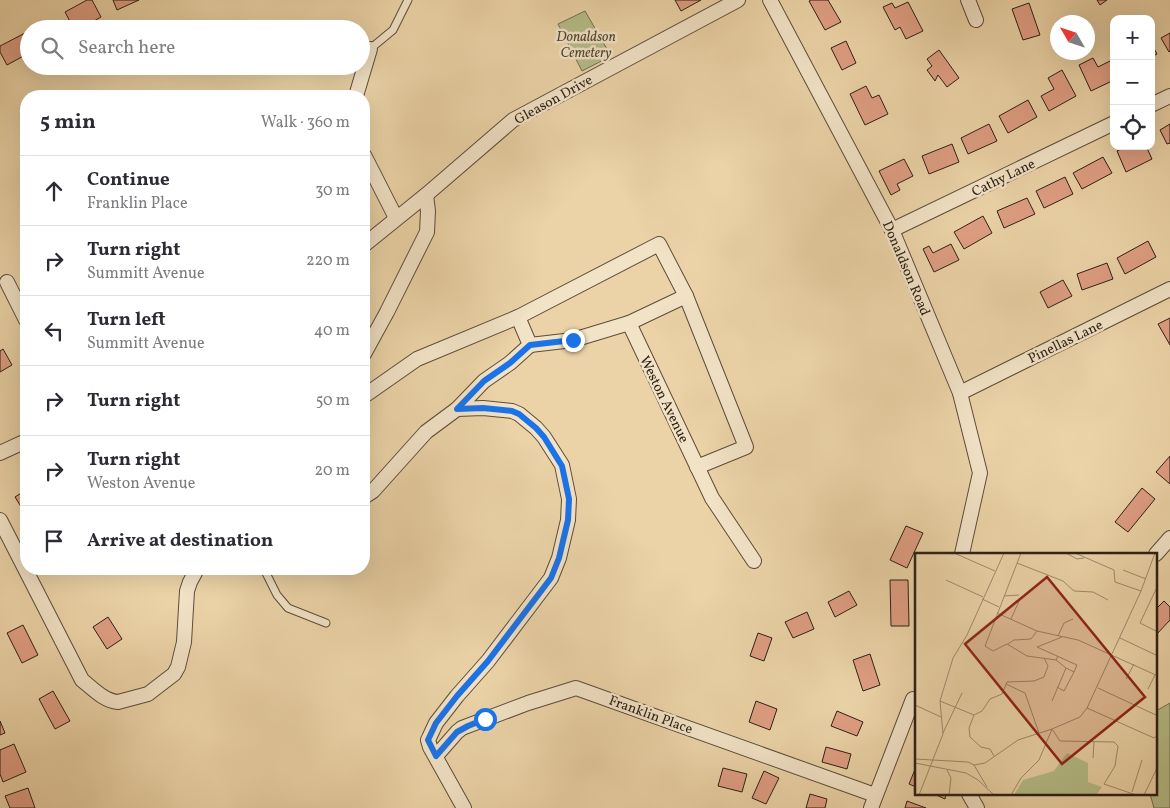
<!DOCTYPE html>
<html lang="en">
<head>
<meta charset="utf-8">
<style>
  :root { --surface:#fff; --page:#f2f2f3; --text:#2b2b33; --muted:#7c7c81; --line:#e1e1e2 }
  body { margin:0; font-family:Vollkorn,serif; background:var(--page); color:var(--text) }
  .controls { position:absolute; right:15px; top:15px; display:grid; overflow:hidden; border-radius:10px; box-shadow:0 5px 20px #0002 }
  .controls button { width:45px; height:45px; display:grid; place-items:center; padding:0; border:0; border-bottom:1px solid var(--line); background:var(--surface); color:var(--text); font:25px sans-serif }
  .compass { position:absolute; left:1050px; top:15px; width:45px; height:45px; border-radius:50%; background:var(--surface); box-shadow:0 5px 20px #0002; rotate:309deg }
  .stop { position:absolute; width:15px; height:15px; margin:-11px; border:4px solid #1a73e8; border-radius:50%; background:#fff }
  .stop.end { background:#1a73e8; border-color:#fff; box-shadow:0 1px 5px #0008 }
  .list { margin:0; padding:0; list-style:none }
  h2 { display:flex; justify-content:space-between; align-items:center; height:65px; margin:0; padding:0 20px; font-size:21px }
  h2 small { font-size:16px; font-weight:400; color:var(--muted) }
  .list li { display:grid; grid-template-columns:32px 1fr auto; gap:15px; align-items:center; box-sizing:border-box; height:70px; padding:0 20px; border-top:1px solid var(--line) }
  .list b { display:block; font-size:19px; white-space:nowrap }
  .list p { margin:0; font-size:16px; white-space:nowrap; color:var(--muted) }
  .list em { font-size:16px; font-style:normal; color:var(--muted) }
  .icon { flex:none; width:28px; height:28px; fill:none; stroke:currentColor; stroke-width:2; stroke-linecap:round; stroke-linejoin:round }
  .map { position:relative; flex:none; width:1170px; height:808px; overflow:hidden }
  .search { position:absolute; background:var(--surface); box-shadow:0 5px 20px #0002; left:20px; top:20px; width:350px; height:55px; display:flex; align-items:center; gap:12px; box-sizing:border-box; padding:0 18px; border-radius:28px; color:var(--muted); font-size:19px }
  .panel { position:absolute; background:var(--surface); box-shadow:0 5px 20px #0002; left:20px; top:90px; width:350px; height:485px; border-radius:20px }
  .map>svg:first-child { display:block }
</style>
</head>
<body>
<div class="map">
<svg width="1170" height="808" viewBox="0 0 1170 808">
  <rect width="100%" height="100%" fill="#ebd3a7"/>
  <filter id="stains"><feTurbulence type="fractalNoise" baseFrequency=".004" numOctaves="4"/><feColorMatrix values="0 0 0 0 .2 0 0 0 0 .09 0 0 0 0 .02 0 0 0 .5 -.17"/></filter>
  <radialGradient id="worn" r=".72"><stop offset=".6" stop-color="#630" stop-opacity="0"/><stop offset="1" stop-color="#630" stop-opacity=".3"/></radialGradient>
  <!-- green -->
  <g fill="#b5bd89" stroke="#716e50">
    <polygon points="585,11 611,56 582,71 558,24"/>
    <polygon points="1170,703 1170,808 1154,808 1150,794 1156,794 1156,711"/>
  </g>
  <!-- building -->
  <g fill="#df9e83" stroke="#2d1f16">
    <polygon points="87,0 92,0 101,17 89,24 91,29 74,29 65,12"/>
    <polygon points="113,0 139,0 117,10"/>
    <polygon points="675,0 701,0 681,11"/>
    <polygon points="811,0 828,0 841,22 825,30 809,1"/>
    <polygon points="1097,0 1107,0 1100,5"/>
    <polygon points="908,2 923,31 906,39 900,27 895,30 883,7 892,3 895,8"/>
    <polygon points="1029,3 1040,35 1023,40 1012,9"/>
    <polygon points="29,31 29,53 7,65 0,52 0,46"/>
    <polygon points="1170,33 1170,51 1169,52 1161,38"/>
    <polygon points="846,41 856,63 842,70 831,48"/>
    <polygon points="1151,43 1157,54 1151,57"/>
    <polygon points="939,50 959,78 947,87 938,75 935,81 927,70 932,66 927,59"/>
    <polygon points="1093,58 1098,67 1110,61 1114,69 1114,80 1091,91 1079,65"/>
    <polygon points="1062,70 1076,96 1049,111 1041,96 1054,89 1048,78"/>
    <polygon points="866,86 872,98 879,95 888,114 865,125 850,94"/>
    <polygon points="1028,100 1037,117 1008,133 999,116"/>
    <polygon points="989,124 997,141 968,154 961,138"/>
    <polygon points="1170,124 1170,143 1167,144 1160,130"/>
    <polygon points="952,144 959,162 929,174 922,156"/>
    <polygon points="1127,146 1146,146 1152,159 1126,172 1117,151"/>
    <polygon points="1103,157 1112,173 1082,189 1073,173"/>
    <polygon points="904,159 913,176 897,184 900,190 891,195 879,171"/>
    <polygon points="1065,177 1073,194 1044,208 1036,191"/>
    <polygon points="1027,198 1035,214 1004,228 997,211"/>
    <polygon points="983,216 992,233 964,249 954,232"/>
    <polygon points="1148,241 1156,257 1125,274 1117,258"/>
    <polygon points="951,244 959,260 934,272 923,249 929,246 933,253"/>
    <polygon points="1107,263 1113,279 1082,290 1077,274"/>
    <polygon points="1063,280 1072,296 1048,308 1040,292"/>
    <polygon points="26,292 26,312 18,297"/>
    <polygon points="1170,318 1170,345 1158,324"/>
    <polygon points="3,349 12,365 0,372 0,351"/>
    <polygon points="1170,456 1170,484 1156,472"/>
    <polygon points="1142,488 1155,499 1128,532 1115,522"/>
    <polygon points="26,490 26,512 25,513 15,497"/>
    <polygon points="906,526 923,533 907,568 890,560"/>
    <polygon points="890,580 908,580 909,626 891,626"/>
    <polygon points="849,591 857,605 835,617 828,602"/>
    <polygon points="1164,601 1170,607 1170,620 1156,635 1156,609"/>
    <polygon points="807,612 814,629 793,638 785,622"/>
    <polygon points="108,617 122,639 107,649 93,627"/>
    <polygon points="23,625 38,655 22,663 7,633"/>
    <polygon points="758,633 772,638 764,661 750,656"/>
    <polygon points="870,654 880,685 863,691 853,660"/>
    <polygon points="53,691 70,721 55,729 39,699"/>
    <polygon points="756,701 777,709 770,730 749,722"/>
    <polygon points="837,711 863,722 857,736 831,726"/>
    <polygon points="0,721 5,733 0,735"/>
    <polygon points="14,744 26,772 3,782 0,774 0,750"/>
    <polygon points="826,747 851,754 847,769 822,762"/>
    <polygon points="916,767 916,787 909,784"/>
    <polygon points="723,768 747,774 742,792 718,786"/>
    <polygon points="764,771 779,778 766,804 752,798"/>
    <polygon points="28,788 35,808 10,808 5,796"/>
    <polygon points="810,794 827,799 825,808 806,808"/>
    <polygon points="934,794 946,794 945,799"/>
    <polygon points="907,801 926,808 905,808"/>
  </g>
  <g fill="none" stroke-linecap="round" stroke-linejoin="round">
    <defs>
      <g id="lane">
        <polyline points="370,49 393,30 408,0"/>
        <polyline points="264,569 277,595 288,608 326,623"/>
      </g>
      <g id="street">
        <polyline points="770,0 892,230 960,393 980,473 962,554"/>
        <polyline points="968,0 976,20"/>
        <polyline points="356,96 370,49"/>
        <polyline points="1151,105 1170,96"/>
        <polyline points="364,155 396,218"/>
        <polyline points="892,230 1114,123"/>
        <polyline points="364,245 426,195 513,120 738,0"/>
        <polyline points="7,282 26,320"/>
        <polyline points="686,296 746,447 697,467"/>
        <polyline points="530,345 573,340 629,323 712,498 754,561"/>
        <polyline points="364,354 387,312 427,232 428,211 426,195"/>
        <polyline points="960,393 1170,289"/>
        <polyline points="364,394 367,394 417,359 518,317 659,244 686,296 629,323"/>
        <polyline points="457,409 483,408 512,411 519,414 536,428 544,437 562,465 569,499 568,520 559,558 551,578 488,661 457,696 436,723 429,738 428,740 430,747 464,808"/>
        <polyline points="0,453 26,441"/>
        <polyline points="364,497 373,491 426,432 457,409 484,381 510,363 530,345 518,317"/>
        <path d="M0,520l82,160c10,8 22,21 36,22l30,-8 26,-20 4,-7 6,-25 3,-51 3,-9 7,-13"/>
        <polyline points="1156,554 1170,538"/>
        <polyline points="436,756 457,732 462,728 528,703 576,688 875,795"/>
        <polyline points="969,794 977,808"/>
        <polyline points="871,808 913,699 916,700"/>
      </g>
    </defs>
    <!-- lane casing -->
    <use href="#lane" stroke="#5c4c3a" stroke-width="9"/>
    <!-- street casing -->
    <use href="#street" stroke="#5c4c3a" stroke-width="16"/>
    <!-- lane -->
    <use href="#lane" stroke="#f2e2c6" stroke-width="7"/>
    <!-- street -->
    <use href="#street" stroke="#f2e2c6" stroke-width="14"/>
  </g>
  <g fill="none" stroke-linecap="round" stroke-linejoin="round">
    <!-- route -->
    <polyline stroke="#1a73e8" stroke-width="6" points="485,719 468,726 457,732 436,756 428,740 436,723 457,696 488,661 551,578 559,558 568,520 569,499 562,466 544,437 536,428 519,414 512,411 483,408 457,409 484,381 510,363 530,345 573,340"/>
  </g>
  <g text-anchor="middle" stroke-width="5" stroke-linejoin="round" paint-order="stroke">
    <!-- park labels -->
    <g font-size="14" font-style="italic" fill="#4f4633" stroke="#f2e2c6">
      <text x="586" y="41">Donaldson<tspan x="586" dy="16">Cemetery</tspan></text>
    </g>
    <!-- street labels -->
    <g font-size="14" fill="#2d1f16" stroke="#f2e2c6">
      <text transform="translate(553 99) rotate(-29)" y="5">Gleason Drive</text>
      <text transform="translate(1003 177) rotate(-26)" y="5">Cathy Lane</text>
      <text transform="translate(907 268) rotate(67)" y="5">Donaldson Road</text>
      <text transform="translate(1065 341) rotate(-26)" y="5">Pinellas Lane</text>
      <text transform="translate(665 399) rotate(64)" y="5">Weston Avenue</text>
      <text transform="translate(651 714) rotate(20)" y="5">Franklin Place</text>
    </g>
  </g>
  <!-- overview -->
  <g transform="translate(915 553)">
    <rect width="242" height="242" fill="#ebd3a7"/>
    <path d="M152,200l21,10v19l14,5 -6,8h-82l9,-15 31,-9z" fill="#b5bd89"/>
    <path fill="none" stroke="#9f8b6d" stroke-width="1" d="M39,0l41,18M106,0l-36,93 8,5 14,-7 20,12 29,4 2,-4M151,0l11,6 7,-1M160,0l39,17 1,12 26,9M102,10l46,18 11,10 19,1 15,8M208,17l23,9M31,27l37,17M243,32l-18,38 18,9M89,43l15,-1M67,46l17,8M82,60l40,18 41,9 80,36M96,66l8,-18M143,83l6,-13 9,-4M147,84l-25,10 40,18 -3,7 -8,-4M205,85l38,18M93,91l6,-4 17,-1 6,-8M211,126l8,-15M91,131l19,9 14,40M142,134l7,4 10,-19M183,135l60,28M233,136l7,-14M25,148l34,14M137,148l14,-33 -10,-8M0,152l26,12M172,155l67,30 4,-3M28,180l19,-40M79,203l-4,-7 -9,-2 -11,-10 -1,-9 5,-13 8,-4 8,-12 12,-5 5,-12 27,-1 10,-4 4,-11 -4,-8M178,205l1,-16M0,206l53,3 6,3 13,22M0,210l51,10 12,7 16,15M59,212l11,-2 33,-23 34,-11 8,12 54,1 4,4 -3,20 -11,18 32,11M32,217l4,8 -2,17M217,239l10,-32M4,242l24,-61 -3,-33 13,-43 14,-23 37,-82M96,242l10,-17 18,-18 13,-31 28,-12 7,-9 54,-117 14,-38M229,242l14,-29"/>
    <path fill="#8f2418" fill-opacity="0.15" stroke="#8f2418" stroke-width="2.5" d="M132,24l98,120 -83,67 -97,-120z"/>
    <rect width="242" height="242" fill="none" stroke="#2d1f16" stroke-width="2.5"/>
  </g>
  <rect width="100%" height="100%" filter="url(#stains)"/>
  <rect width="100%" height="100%" fill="url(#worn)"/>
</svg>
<div class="controls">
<button>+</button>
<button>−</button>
<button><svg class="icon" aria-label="locate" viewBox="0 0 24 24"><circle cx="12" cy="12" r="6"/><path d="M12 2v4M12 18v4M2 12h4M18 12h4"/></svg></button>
</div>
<svg class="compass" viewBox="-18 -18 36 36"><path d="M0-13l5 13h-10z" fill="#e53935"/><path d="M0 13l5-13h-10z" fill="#7c7c81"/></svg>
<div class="stop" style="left:485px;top:719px"></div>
<div class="stop end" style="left:573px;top:340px"></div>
<div class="search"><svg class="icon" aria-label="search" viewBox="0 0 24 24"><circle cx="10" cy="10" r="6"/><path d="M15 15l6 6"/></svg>Search here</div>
<section class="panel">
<h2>5 min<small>Walk · 360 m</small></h2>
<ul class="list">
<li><svg class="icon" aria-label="ahead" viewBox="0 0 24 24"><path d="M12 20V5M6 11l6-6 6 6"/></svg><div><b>Continue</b><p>Franklin Place</p></div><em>30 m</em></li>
<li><svg class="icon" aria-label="right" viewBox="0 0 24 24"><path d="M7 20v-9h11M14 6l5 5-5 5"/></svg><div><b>Turn right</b><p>Summitt Avenue</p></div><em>220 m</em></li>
<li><svg class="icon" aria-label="left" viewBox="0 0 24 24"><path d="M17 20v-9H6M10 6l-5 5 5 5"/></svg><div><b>Turn left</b><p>Summitt Avenue</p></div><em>40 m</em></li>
<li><svg class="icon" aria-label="right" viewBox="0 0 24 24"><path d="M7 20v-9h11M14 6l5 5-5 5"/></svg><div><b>Turn right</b></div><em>50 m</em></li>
<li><svg class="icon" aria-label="right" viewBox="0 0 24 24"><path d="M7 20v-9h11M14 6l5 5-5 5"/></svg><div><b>Turn right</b><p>Weston Avenue</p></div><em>20 m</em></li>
<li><svg class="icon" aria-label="arrive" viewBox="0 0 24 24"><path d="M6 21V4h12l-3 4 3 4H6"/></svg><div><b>Arrive at destination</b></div></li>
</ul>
</section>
</div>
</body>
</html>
